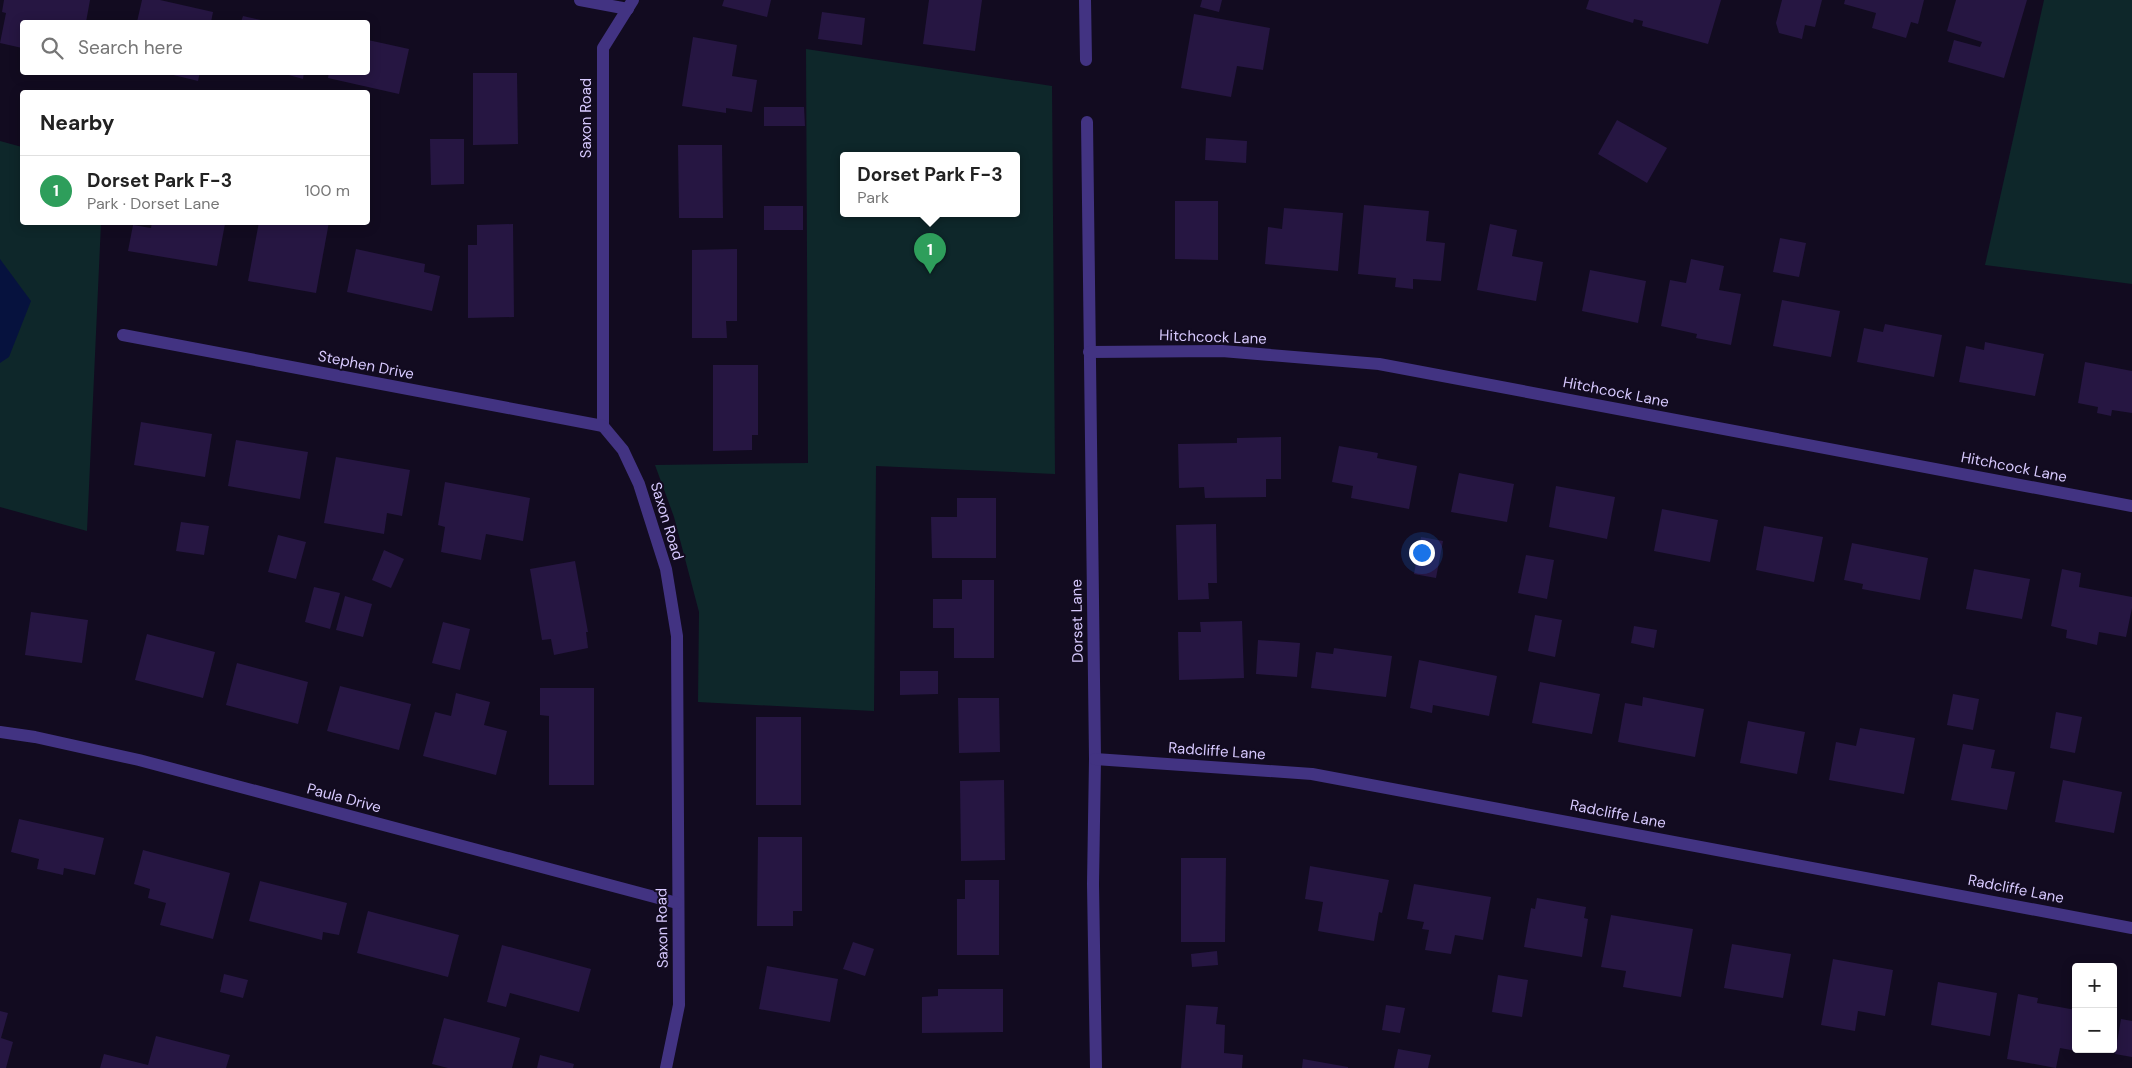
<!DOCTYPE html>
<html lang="en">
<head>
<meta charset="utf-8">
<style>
  :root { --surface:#fff; --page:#f6f6f6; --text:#222; --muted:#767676; --line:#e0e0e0; --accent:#136681 }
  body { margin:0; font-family:"DM Sans",sans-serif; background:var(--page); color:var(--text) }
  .controls { position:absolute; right:15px; bottom:15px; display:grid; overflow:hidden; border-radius:5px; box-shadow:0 2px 12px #0003 }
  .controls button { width:45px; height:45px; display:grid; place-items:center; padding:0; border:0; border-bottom:1px solid var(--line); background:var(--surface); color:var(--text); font:25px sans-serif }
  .you { position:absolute; left:1421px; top:552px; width:18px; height:18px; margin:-12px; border:4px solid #fff; border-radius:50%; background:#1a73e8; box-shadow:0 0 0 8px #1a73e833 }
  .badge { display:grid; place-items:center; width:32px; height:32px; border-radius:50%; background:var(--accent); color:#fff; font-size:16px; font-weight:700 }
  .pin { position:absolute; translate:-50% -41px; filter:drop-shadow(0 1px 2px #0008) }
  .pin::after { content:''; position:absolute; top:26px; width:18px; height:15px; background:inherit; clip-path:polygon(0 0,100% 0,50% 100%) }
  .popup { position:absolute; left:840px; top:152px; width:180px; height:65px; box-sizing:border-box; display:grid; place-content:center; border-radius:5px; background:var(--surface); filter:drop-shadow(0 1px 4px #0005); font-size:16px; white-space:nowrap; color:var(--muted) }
  .popup b { font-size:19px; color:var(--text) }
  .popup::after { content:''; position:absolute; left:50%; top:100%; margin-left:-10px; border:10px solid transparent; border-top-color:var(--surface) }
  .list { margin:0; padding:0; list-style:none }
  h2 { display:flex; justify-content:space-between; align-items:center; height:65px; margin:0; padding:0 20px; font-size:21px }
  h2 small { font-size:16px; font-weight:400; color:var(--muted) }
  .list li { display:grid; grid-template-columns:32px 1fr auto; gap:15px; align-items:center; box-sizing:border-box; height:70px; padding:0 20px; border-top:1px solid var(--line) }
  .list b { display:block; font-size:19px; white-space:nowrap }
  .list p { margin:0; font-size:16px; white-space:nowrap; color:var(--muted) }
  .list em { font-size:16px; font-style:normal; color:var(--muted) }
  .icon { flex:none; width:28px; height:28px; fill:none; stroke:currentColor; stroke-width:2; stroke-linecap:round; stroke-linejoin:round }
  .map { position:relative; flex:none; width:2132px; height:1068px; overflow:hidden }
  .search { position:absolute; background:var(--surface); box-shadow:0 2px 12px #0003; left:20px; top:20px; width:350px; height:55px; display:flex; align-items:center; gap:12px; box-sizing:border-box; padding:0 18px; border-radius:5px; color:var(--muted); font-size:19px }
  .panel { position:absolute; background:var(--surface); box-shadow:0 2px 12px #0003; left:20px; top:90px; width:350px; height:135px; border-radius:5px }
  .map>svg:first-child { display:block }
</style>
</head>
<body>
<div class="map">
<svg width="2132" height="1068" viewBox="0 0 2132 1068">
  <rect width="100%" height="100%" fill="#120b20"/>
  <!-- green -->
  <g fill="#0e272a" fill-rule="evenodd">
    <polygon points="2044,0 2132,0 2132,284 1985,265"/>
    <path d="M806,49l246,37 3,388 -179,-8 -2,245 -176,-9 1,-90 -25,-95 -19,-52 153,-2zM844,155h172v58h-172z"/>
    <polygon points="0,141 22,147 22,222 101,223 87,531 0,507"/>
  </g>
  <!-- water -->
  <polygon fill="#06123e" points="0,259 31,301 9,357 0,363"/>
  <!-- building -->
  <g fill="#261642">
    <polygon points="4,0 90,0 86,22 40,21 40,22 22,22 22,48 0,43 6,13 2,12"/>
    <polygon points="142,0 160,0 213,12 211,22 137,22"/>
    <polygon points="724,0 771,0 767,17 722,6"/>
    <polygon points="929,0 982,0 975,51 923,44"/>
    <polygon points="1202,0 1222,0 1219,12 1200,7"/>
    <polygon points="1589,0 1721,0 1708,44 1642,26 1643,21 1634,19 1633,23 1586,9"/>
    <polygon points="1782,0 1822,0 1815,27 1805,25 1802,39 1779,33 1776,23"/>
    <polygon points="1845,0 1924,0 1918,24 1911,22 1906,38 1872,28 1876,13 1844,4"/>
    <polygon points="1956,0 2027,0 2004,78 1948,62 1954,40 1980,47 1982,42 1947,31"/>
    <polygon points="822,12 865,18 862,45 818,39"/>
    <polygon points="1194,14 1270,28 1263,70 1237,66 1231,97 1181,88"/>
    <polygon points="243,16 270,22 241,22"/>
    <polygon points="693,37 737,45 732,76 757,80 752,112 726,108 726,113 682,106"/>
    <polygon points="368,40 409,49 399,94 328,78 329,72 368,72"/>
    <polygon points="161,72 200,72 198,81"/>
    <polygon points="278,72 304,72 303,79"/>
    <polygon points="473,73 517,73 518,144 473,145"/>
    <polygon points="764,107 804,107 805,126 764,126"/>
    <polygon points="1617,120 1667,148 1647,183 1598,154"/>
    <polygon points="1206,138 1247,141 1246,163 1205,160"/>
    <polygon points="430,139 464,139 464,184 431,185"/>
    <polygon points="678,145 722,145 723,218 679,218"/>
    <polygon points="1175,201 1218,201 1218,260 1175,259"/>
    <polygon points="1364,205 1429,211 1426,241 1445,243 1441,281 1413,279 1413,289 1395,287 1396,278 1358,274"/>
    <rect x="764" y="206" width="39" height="24"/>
    <polygon points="1284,208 1343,213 1338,271 1265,264 1268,227 1282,229"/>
    <polygon points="152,222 214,222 225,224 217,266 128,251 133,225 151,228"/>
    <polygon points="259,222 329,222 316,293 248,281"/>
    <polygon points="513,224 514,317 468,318 468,245 477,245 477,225"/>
    <polygon points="1490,224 1517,230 1512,256 1543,262 1536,301 1477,290"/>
    <polygon points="1780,238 1806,243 1799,277 1773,272"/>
    <polygon points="356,249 425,264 424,272 440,276 432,311 347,292"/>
    <polygon points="737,249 737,321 726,321 727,338 692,338 692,250"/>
    <polygon points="1691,259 1724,266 1719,290 1741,294 1731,345 1696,338 1697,334 1661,326 1670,280 1686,283"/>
    <polygon points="1590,270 1646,281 1638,323 1582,311"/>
    <polygon points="1782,300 1840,311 1831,357 1773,346"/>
    <polygon points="1885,324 1942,335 1934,377 1857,362 1864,328 1883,332"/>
    <polygon points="1985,342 2044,354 2035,396 1959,382 1966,346 1984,350"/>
    <polygon points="2085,362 2132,371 2132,413 2112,410 2111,416 2097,413 2098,407 2078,403"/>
    <polygon points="713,365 758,365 758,435 752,435 752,450 713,451"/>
    <polygon points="141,422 212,434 205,477 134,465"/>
    <polygon points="1281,437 1281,479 1266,479 1266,497 1205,498 1204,487 1179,488 1178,444 1237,443 1237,438"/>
    <polygon points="236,440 308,452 300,499 228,486"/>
    <polygon points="1339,446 1378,453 1377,458 1417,466 1409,509 1351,498 1353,486 1332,482"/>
    <polygon points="336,457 410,470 402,516 387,513 384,534 324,523"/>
    <polygon points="1459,473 1514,484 1507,522 1451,512"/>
    <polygon points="445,482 530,498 523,541 486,534 481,560 441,552 445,527 438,525"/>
    <polygon points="1556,486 1615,497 1607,539 1549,527"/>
    <polygon points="957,498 996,498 996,558 932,558 931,517 957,517"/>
    <polygon points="1662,509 1718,520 1710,562 1654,551"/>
    <polygon points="181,522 209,526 204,555 176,551"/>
    <polygon points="1216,524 1217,583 1208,583 1209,599 1178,600 1176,525"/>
    <polygon points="1764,526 1823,537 1814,582 1756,570"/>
    <polygon points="278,535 306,542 296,579 268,572"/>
    <polygon points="1421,537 1443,541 1436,578 1414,574"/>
    <polygon points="1852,543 1928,558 1920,600 1862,589 1863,584 1844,580"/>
    <polygon points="384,550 404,559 391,588 372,580"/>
    <polygon points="1526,555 1554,560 1547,599 1518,593"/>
    <polygon points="575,561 588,632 586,632 588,648 554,655 551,639 542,640 530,569"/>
    <polygon points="1974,569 2030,579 2022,619 1966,609"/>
    <polygon points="2062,569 2081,573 2079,587 2132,597 2132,608 2126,637 2099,632 2097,645 2066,638 2067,630 2051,626"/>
    <polygon points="962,580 994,580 994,658 954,658 954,628 933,628 933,599 962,599"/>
    <polygon points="314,587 340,593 330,629 305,622"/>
    <polygon points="345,596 372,604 363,637 336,630"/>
    <polygon points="31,612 88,620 82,663 25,655"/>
    <polygon points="1535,615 1562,620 1555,657 1528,651"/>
    <polygon points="1242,621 1244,678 1179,680 1178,632 1201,632 1200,622"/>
    <polygon points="443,622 470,629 460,670 432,663"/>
    <polygon points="1634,626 1657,630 1654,648 1631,643"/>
    <polygon points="147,634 215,652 203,698 135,680"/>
    <polygon points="1258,640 1300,643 1297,677 1256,674"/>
    <polygon points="1334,648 1392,656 1386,697 1311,688 1316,652 1333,654"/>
    <polygon points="1419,660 1497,676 1489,716 1433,705 1432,713 1410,708"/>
    <polygon points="237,663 308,682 298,724 226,705"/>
    <polygon points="900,671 938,671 938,694 900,695"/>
    <polygon points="1540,682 1600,694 1592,734 1532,723"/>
    <polygon points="340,686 411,704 399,750 327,731"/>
    <polygon points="540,688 594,688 594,785 549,785 549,716 540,715"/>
    <polygon points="456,693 490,702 484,725 507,731 496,775 423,756 435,712 451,716"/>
    <polygon points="1953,694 1979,699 1973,730 1947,725"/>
    <polygon points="1643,697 1704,709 1695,757 1618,742 1625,703 1642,706"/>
    <polygon points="958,698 999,698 1000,752 959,753"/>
    <polygon points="2056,712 2082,717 2075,753 2050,748"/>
    <rect x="756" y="717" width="45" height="88"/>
    <polygon points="1748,721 1805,732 1797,774 1740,763"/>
    <polygon points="1860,728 1915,738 1904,794 1829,780 1836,742 1856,746"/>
    <polygon points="1963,744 1995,750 1991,768 2015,772 2007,810 1951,800"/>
    <polygon points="1004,780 1005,860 961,861 960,781"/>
    <polygon points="2063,780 2122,792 2114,833 2055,822"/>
    <polygon points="19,819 104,838 95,875 64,868 63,875 37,869 39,859 11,852"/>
    <polygon points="758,837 802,837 802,911 793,911 793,926 757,926"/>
    <polygon points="143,850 230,873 213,939 160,925 166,903 148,898 150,889 134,884"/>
    <polygon points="1181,858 1226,858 1225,942 1181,942"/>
    <polygon points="1310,866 1389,880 1382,913 1379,912 1374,941 1318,931 1323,902 1305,899"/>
    <polygon points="965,880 999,880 999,955 957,955 957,899 965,899"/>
    <polygon points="260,881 347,903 339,935 323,932 322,940 249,921"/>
    <polygon points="1414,884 1491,897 1483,940 1455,935 1451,954 1425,950 1429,930 1422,929 1424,922 1407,919"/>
    <polygon points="1537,898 1586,907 1584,918 1588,919 1582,957 1524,947 1531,908 1535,909"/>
    <polygon points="368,911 459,935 448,977 357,953"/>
    <polygon points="1611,915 1693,929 1681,997 1623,987 1626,971 1601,967"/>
    <polygon points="853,942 874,949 865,976 843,969"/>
    <polygon points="1732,944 1791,954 1783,998 1724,988"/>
    <polygon points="502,945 591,969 579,1012 510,993 506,1007 487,1002"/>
    <polygon points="1217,951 1218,965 1192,967 1191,954"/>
    <polygon points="1833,959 1893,970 1885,1016 1858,1011 1855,1031 1821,1025"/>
    <polygon points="767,966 838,979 830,1022 759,1009"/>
    <polygon points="224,974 248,980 243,998 220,992"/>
    <polygon points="1498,975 1528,980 1522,1017 1492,1012"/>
    <polygon points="1938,982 1997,993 1990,1036 1931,1025"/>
    <polygon points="938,989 1003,989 1003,1032 922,1033 922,997 938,996"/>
    <polygon points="2018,994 2038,998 2037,1003 2076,1010 2076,1049 2088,1049 2087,1053 2060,1048 2056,1068 2007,1059"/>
    <polygon points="1186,1005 1218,1007 1216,1024 1225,1025 1224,1053 1243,1055 1242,1068 1181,1068"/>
    <polygon points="1386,1005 1405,1008 1400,1033 1382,1030"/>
    <polygon points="0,1011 8,1013 1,1038 13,1042 6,1068 0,1068"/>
    <polygon points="444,1018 520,1038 512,1068 448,1068 432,1064"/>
    <polygon points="2121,1019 2132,1021 2132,1057 2115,1054"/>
    <polygon points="156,1036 230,1055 226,1068 100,1068 104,1054 148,1065"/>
    <polygon points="1398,1049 1431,1055 1428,1068 1394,1068"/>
    <polygon points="540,1055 574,1064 573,1068 537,1068"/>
    <polygon points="1303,1059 1348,1067 1348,1068 1302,1068"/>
  </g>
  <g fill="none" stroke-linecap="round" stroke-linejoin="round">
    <!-- minor -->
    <g stroke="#423382" stroke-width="12">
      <polyline points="580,0 628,9"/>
      <polyline points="633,0 603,48 603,426 623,450 639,484 666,569 677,636 679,1005 666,1068"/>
      <polyline points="1085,0 1086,60"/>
      <polyline points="1087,122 1095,759 1093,884 1096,1068"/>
      <polyline points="123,335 603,426"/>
      <polyline points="1089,352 1222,351 1379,364 2132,506"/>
      <polyline points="0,732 35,737 139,760 677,903"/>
      <polyline points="1095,759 1312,774 2132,928"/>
    </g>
  </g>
  <g text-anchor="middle" stroke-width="4" stroke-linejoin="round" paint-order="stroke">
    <!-- street labels -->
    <g font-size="15" fill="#d8caff" stroke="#120b20">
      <text transform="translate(586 118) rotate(-90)" y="5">Saxon Road</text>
      <text transform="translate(1213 337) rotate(2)" y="5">Hitchcock Lane</text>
      <text transform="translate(366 365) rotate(11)" y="5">Stephen Drive</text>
      <text transform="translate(1616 392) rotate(11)" y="5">Hitchcock Lane</text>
      <text transform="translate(2014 467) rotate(11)" y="5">Hitchcock Lane</text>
      <text transform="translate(667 521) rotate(73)" y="5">Saxon Road</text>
      <text transform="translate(1077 621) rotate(-91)" y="5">Dorset Lane</text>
      <text transform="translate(1217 751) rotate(4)" y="5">Radcliffe Lane</text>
      <text transform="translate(344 798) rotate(15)" y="5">Paula Drive</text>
      <text transform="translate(1618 814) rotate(11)" y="5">Radcliffe Lane</text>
      <text transform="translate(2016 889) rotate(11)" y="5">Radcliffe Lane</text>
      <text transform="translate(662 928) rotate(-91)" y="5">Saxon Road</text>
    </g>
  </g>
</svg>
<div class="controls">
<button>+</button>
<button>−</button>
</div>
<div class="you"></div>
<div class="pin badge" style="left:930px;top:274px;background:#2e9e5b">1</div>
<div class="popup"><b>Dorset Park F-3</b>Park</div>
<div class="search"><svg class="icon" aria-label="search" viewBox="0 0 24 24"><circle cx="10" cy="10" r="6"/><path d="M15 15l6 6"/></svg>Search here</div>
<section class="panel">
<h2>Nearby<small></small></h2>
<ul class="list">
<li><span class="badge" style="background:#2e9e5b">1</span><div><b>Dorset Park F-3</b><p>Park · Dorset Lane</p></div><em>100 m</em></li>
</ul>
</section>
</div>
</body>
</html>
